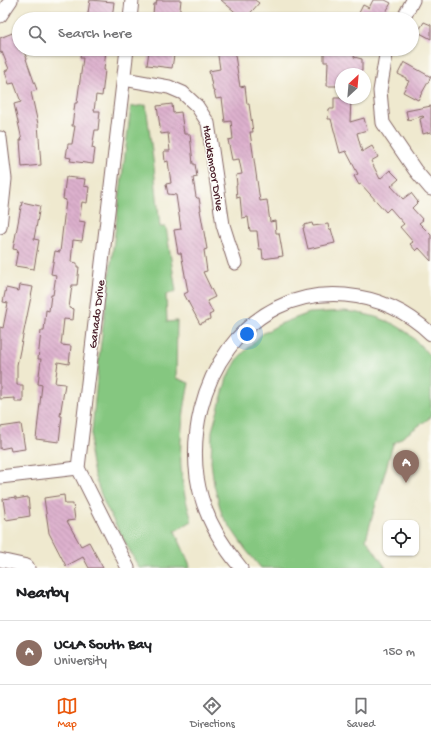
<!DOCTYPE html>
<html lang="en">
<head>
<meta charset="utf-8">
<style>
  :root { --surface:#fff; --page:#f2f2f2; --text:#202124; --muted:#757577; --line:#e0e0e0; --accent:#ea580c }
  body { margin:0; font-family:"Gochi Hand",sans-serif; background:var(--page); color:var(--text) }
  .controls { position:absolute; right:12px; bottom:12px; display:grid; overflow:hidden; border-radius:8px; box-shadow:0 1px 3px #0004 }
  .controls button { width:36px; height:36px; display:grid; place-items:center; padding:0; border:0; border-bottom:1px solid var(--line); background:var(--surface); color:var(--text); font:20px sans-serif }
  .compass { position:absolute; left:335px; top:68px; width:36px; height:36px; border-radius:50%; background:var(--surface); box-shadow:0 1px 3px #0004; rotate:26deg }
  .you { position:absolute; left:247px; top:334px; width:14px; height:14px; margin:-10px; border:3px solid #fff; border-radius:50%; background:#1a73e8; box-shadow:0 0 0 6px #1a73e833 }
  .badge { display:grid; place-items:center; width:26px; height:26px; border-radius:50%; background:var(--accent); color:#fff; font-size:13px; font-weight:700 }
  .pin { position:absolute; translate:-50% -33px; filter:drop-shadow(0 1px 2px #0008) }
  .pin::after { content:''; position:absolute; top:21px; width:14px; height:12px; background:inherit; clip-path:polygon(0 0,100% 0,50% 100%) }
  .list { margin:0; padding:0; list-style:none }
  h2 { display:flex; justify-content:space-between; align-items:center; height:52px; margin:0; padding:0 16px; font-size:17px }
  h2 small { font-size:13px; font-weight:400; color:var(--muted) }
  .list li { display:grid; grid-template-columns:26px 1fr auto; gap:12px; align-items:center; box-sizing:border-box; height:64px; padding:0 16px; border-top:1px solid var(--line) }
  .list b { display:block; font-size:15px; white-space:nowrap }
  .list p { margin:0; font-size:13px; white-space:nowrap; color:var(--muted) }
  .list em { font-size:13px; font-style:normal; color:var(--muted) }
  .icon { flex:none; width:22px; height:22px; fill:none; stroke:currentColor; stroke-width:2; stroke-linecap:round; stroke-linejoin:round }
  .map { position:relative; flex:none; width:431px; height:568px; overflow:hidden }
  .search { position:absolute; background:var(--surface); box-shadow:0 1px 3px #0004; left:12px; right:12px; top:12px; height:44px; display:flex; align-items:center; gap:10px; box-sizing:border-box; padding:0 14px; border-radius:22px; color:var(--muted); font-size:15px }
  .sheet { height:116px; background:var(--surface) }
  nav { display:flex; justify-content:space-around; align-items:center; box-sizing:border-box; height:56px; border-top:1px solid var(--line); background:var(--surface); font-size:11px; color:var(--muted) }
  nav a { display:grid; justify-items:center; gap:2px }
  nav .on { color:var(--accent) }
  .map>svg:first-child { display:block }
</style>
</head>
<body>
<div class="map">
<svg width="431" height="568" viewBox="0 0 431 568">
  <defs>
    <pattern id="building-back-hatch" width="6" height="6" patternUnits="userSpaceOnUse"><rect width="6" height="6" fill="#ddb1cd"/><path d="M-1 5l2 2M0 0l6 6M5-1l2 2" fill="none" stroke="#b58fa7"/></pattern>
  </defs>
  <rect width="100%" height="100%" fill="#fdfcf7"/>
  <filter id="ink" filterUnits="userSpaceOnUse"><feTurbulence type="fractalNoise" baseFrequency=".025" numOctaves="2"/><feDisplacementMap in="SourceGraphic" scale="8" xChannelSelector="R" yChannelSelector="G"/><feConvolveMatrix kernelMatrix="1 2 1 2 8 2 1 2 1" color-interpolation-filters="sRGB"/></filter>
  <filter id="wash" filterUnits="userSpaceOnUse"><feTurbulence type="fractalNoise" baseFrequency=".012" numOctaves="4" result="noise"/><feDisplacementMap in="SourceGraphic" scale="16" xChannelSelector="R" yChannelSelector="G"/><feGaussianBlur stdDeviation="0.9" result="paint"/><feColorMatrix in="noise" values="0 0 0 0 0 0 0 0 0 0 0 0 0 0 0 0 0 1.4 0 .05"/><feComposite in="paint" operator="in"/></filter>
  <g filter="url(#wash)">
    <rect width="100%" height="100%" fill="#efe9cf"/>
    <!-- green -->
    <g fill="#85c780" stroke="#687356">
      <path d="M146,105l8,62 6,60h6l10,64 -10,4 1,27 10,-1 -1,57 13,5c-7,35 -12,71 -5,108 2,10 5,20 8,30l-17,10 14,32 1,5h-51l-34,-63 -11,-30 -4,-22 9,-95 32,-251z"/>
      <path d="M345,311c24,3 45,8 64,23 8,7 15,16 22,23v60l-38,27 -27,95 20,29h-125l-15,-18 -24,-35 -8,-30 -3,-23 1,-31 15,-53 12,-21 23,-23 18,-10 29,-11z"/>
    </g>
    <g id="blocks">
      <!-- building -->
      <g fill="url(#building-back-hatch)">
        <polygon points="90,0 114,2 112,19 87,19"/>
        <polygon points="157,0 181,0 179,18 153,14 154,4 156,4"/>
        <polygon points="221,0 255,0 259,3 247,17 242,13 240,16"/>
        <polygon points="373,0 385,0 391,3 382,19 356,19 363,5 369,8"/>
        <polygon points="424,22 431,25 431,39 418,32"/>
        <polygon points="15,32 19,43 19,49 23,49 27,59 26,59 37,90 31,92 38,124 41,165 22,167 20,140 22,140 14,104 21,102 14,83 9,84 5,71 9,69 2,52 0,53 0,38"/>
        <polygon points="81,49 106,49 104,70 105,70 102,96 96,95 94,111 100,111 98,130 95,130 92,148 95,149 93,164 70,161 71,158 66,157 68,144 72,144 75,126 72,126 75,103 77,103 83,58 80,58"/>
        <polygon points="152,49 175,49 172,68 147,65 149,51 152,52"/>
        <polygon points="217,49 234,49 240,87 245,86 247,104 249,104 253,132 250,132 260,201 267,200 270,222 275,221 276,233 279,233 283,256 263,259 262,249 259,249 257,231 250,231 248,217 242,218 240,197 237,198 236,185 237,185 236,175 242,174 239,159 232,160 228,140 233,139 231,121 225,122 222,98 216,99 214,91 213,91 209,71 220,69"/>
        <polygon points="324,49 356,49 354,57 362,59 362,71 352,71 352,74 341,74 341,86 327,86 328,62 324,62"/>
        <polygon points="404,62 431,77 418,100 403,92 409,81 406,80 406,78 398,74"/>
        <polygon points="334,98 351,98 350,122 364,118 367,130 357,133 362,152 372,146 378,157 371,161 380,179 390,170 399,179 391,186 403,199 411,193 418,202 412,208 423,220 419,223 431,235 431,261 419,248 416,251 410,244 413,242 400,227 404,224 390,208 386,212 361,184 359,185 354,176 358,174 346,151 340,153 331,119 328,119 329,109 334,109"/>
        <polygon points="172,104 173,113 181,112 184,134 190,134 193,164 195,164 197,177 193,178 196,197 197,198 199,198 201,210 200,210 207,249 204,250 207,271 203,272 215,297 207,301 213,313 209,315 210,319 200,324 184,294 188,292 181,253 178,253 174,230 181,229 176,195 168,194 166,184 171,183 168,161 165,162 164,151 170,151 168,133 161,134 157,106"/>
        <polygon points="431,106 431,134 430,132 423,134 420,119 424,117 423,116 408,120 406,111"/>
        <polygon points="66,177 85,179 84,186 89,187 87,203 82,202 79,221 85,222 82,241 73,240 71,262 77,263 77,267 79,267 77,285 72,285 69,308 74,309 73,320 64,319 61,345 71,346 69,364 58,362 55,383 65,384 60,416 62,416 59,442 36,439 42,385 38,384 41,359 38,359 41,331 44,331 46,310 49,311 51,295 53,295 56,275 51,274 55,251 60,252 66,200 63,199"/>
        <polygon points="22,202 40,206 34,239 39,240 34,269 15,266 18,250 13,249"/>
        <polygon points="312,223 313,226 328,224 329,230 331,229 335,243 308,249 303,228 304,228 304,225"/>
        <polygon points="20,285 33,287 17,365 17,385 23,385 23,402 15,402 15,398 0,399 0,327 3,328 8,303 3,302 6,288 19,291"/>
        <polygon points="21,424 25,449 11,451 10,447 0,449 0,427"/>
        <polygon points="64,495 65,504 73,504 75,520 67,521 81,546 89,542 103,568 89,568 83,557 66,566 49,533 44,498"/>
        <polygon points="16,497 16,499 28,497 30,516 6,520 3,499"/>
      </g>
    </g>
  </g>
  <g filter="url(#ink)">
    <use href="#blocks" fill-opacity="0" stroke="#846664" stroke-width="1"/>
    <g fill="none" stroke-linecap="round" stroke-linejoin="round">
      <defs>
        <g id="minor">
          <polyline points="0,16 11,0"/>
          <polyline points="130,19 132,0"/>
          <polyline points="403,19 413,0"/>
          <polyline points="127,49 78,468 128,568"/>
          <polyline points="387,49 380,91 383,123 415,170 431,189"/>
          <polyline points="124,79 169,87 183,93 197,106 208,123 223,225 235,263"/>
          <polyline points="0,138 5,179 0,227"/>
          <polyline points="0,477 78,468"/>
          <polyline points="0,560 27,566 28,568"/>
          <path d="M241,568c-22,-26 -39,-57 -44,-91 -12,-91 47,-190 148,-182 33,3 62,16 86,39"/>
        </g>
      </defs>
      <!-- minor casing -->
      <use href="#minor" stroke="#846664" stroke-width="15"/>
      <!-- minor -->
      <use href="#minor" stroke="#fff" stroke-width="13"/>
    </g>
  </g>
  <g text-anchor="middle" stroke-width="3" stroke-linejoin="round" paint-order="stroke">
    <!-- street labels -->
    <g font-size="12" fill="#4a1f2b" stroke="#fdfcf7">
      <text transform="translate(214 168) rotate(81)" y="4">Hawksmoor Drive</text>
      <text transform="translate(96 314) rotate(-83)" y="4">Ganado Drive</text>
    </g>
  </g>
</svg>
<div class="controls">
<button><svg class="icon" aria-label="locate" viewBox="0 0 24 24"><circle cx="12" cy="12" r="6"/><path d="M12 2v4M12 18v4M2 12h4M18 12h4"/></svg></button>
</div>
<svg class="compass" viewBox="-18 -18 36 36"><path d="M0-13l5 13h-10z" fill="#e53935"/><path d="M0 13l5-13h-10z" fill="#757577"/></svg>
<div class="you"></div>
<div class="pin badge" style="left:406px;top:483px;background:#8d6e63">A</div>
<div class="search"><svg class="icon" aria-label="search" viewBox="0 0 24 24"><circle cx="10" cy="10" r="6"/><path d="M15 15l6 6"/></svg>Search here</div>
</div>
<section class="sheet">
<h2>Nearby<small></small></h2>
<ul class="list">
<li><span class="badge" style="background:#8d6e63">A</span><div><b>UCLA South Bay</b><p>University</p></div><em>150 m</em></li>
</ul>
</section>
<nav>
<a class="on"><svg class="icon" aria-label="map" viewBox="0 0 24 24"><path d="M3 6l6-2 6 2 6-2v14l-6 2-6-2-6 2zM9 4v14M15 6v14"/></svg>Map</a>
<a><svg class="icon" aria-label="directions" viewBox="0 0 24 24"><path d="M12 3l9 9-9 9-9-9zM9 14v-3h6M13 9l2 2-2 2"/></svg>Directions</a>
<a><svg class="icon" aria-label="saved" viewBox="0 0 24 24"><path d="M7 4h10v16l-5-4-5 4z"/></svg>Saved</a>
</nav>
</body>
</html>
